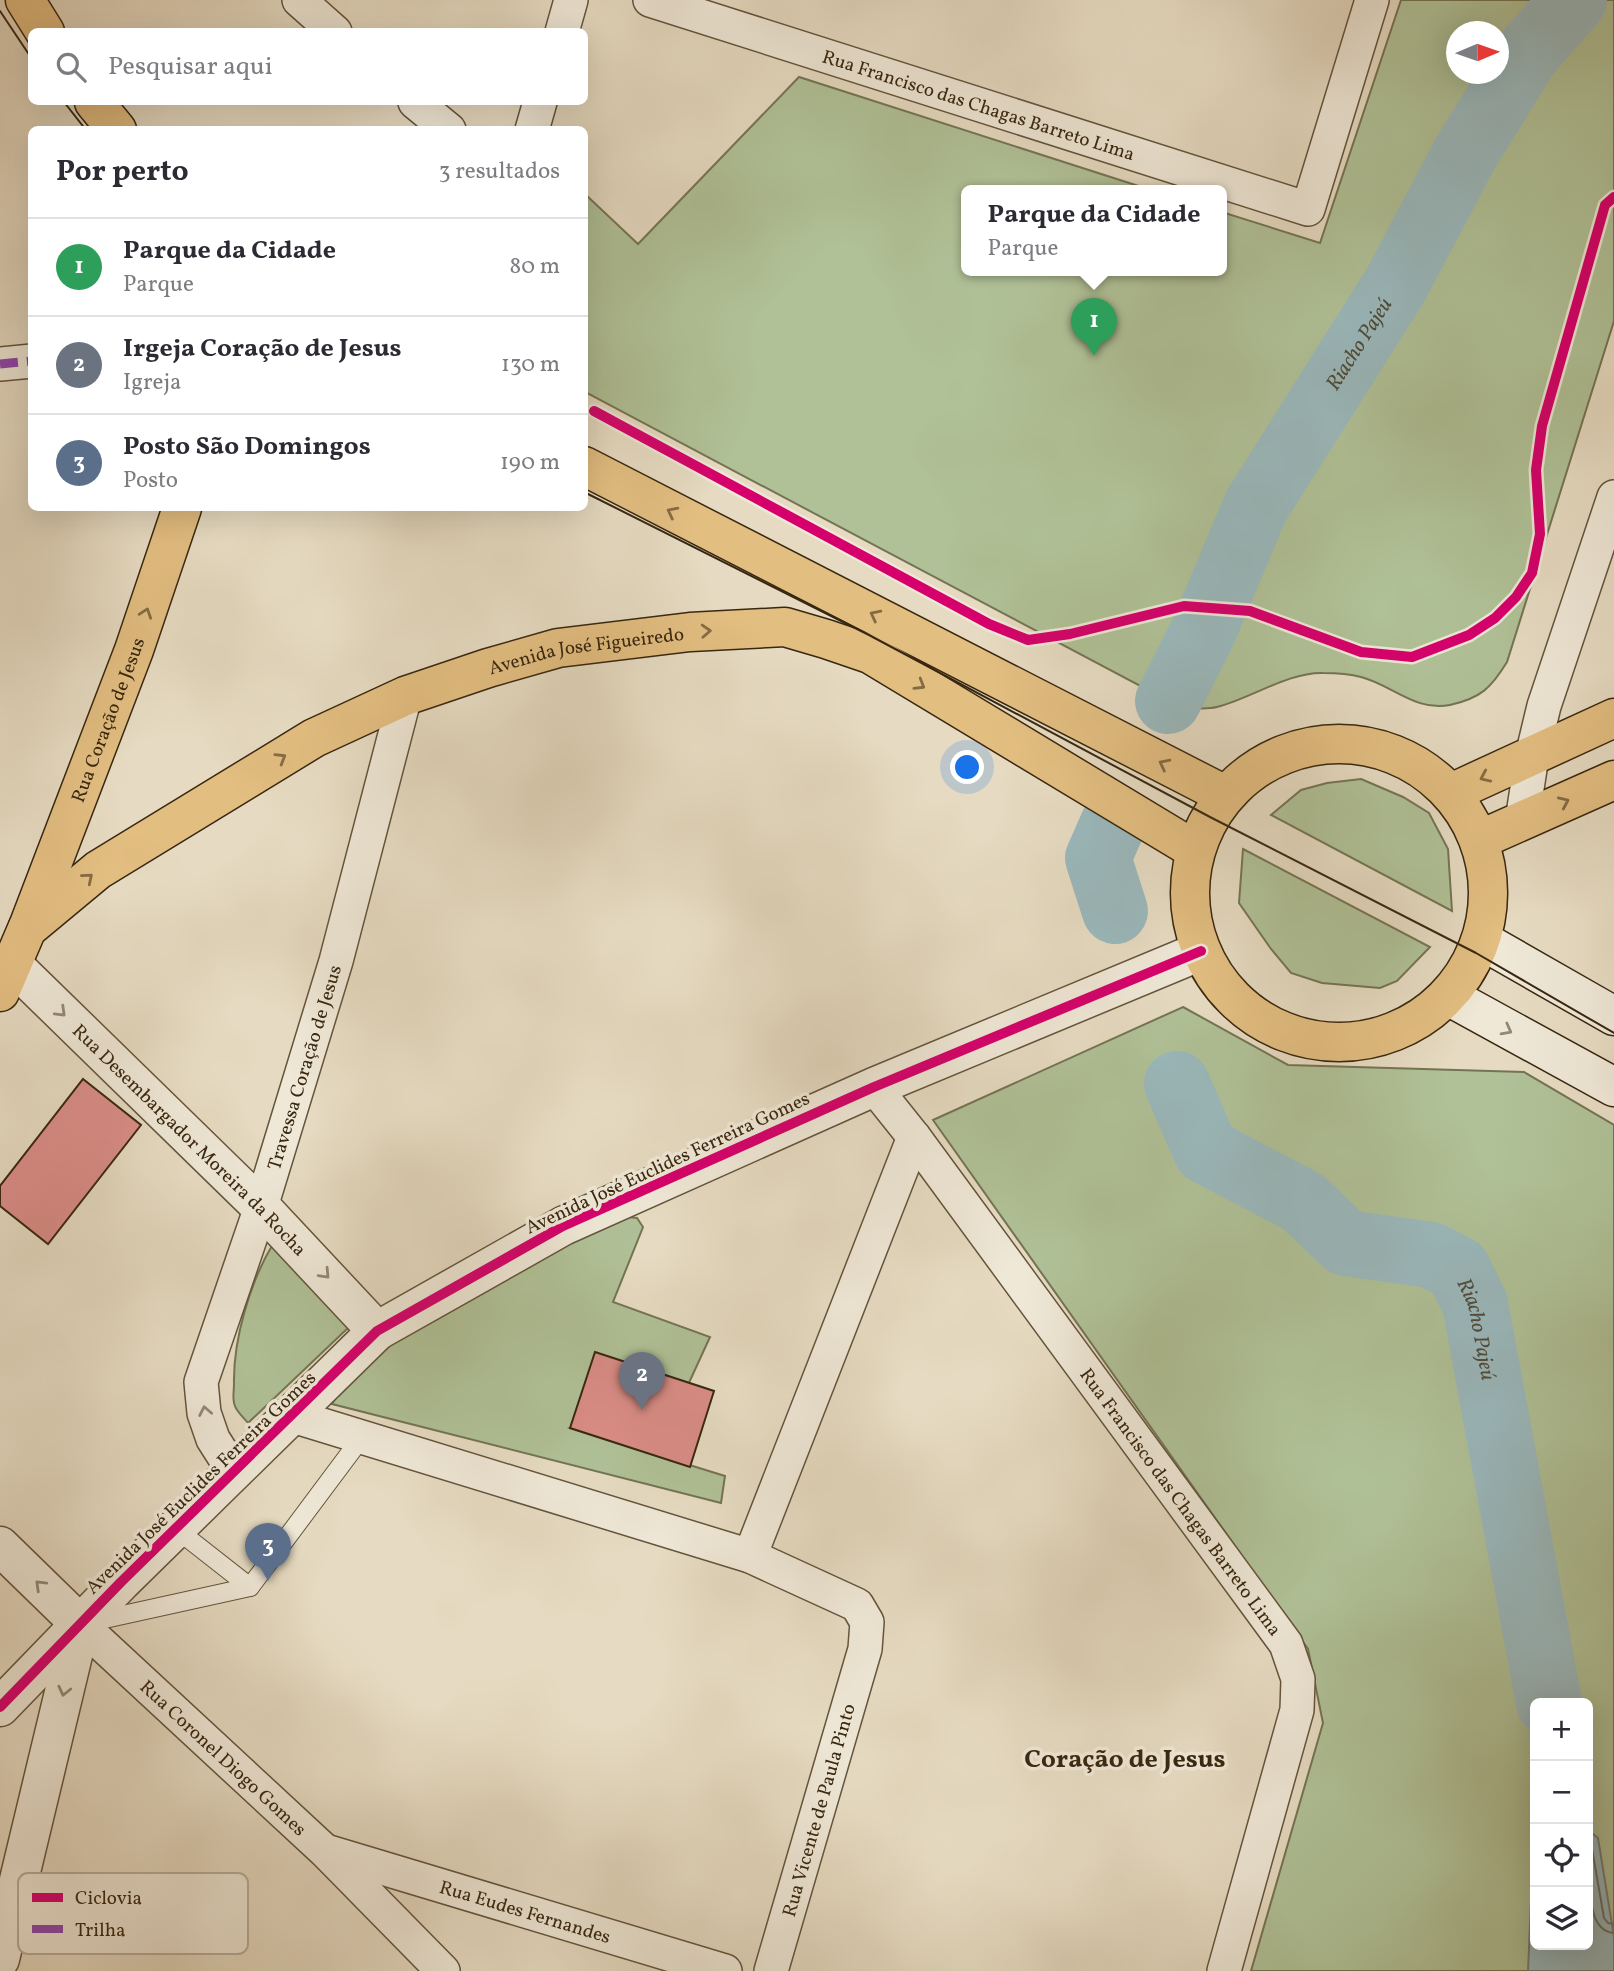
<!DOCTYPE html>
<html lang="pt">
<head>
<meta charset="utf-8">
<style>
  :root { --surface:#fff; --page:#f7f7f7; --text:#2b2b33; --muted:#7c7c81; --line:#e1e1e2; --accent:#8f2418 }
  body { margin:0; font-family:Vollkorn,serif; background:var(--page); color:var(--text) }
  .controls { position:absolute; right:21px; bottom:21px; display:grid; overflow:hidden; border-radius:10px; box-shadow:0 7px 28px #0002 }
  .controls button { width:63px; height:63px; display:grid; place-items:center; padding:0; border:0; border-bottom:2px solid var(--line); background:var(--surface); color:var(--text); font:35px sans-serif }
  .compass { position:absolute; left:1446px; top:21px; width:63px; height:63px; border-radius:50%; background:var(--surface); box-shadow:0 7px 28px #0002; rotate:88deg }
  .you { position:absolute; left:968px; top:768px; width:24px; height:24px; margin:-18px; border:5px solid #fff; border-radius:50%; background:#1a73e8; box-shadow:0 0 0 10px #1a73e833 }
  .badge { display:grid; place-items:center; width:46px; height:46px; border-radius:50%; background:var(--accent); color:#fff; font-size:23px; font-weight:700 }
  .pin { position:absolute; translate:-50% -58px; filter:drop-shadow(0 2px 4px #0008) }
  .pin::after { content:''; position:absolute; top:37px; width:24px; height:21px; background:inherit; clip-path:polygon(0 0,100% 0,50% 100%) }
  .popup { position:absolute; left:961px; top:185px; width:266px; height:91px; box-sizing:border-box; display:grid; place-content:center; border-radius:10px; background:var(--surface); filter:drop-shadow(0 2px 5px #0005); font-size:23px; white-space:nowrap; color:var(--muted) }
  .popup b { font-size:26px; color:var(--text) }
  .popup::after { content:''; position:absolute; left:50%; top:100%; margin-left:-14px; border:14px solid transparent; border-top-color:var(--surface) }
  .list { margin:0; padding:0; list-style:none }
  h2 { display:flex; justify-content:space-between; align-items:center; height:91px; margin:0; padding:0 28px; font-size:30px }
  h2 small { font-size:23px; font-weight:400; color:var(--muted) }
  .list li { display:grid; grid-template-columns:46px 1fr auto; gap:21px; align-items:center; box-sizing:border-box; height:98px; padding:0 28px; border-top:2px solid var(--line) }
  .list b { display:block; font-size:26px; white-space:nowrap }
  .list p { margin:0; font-size:23px; white-space:nowrap; color:var(--muted) }
  .list em { font-size:23px; font-style:normal; color:var(--muted) }
  .icon { flex:none; width:38px; height:38px; fill:none; stroke:currentColor; stroke-width:2; stroke-linecap:round; stroke-linejoin:round }
  .map { position:relative; flex:none; width:1614px; height:1971px; overflow:hidden }
  .search { position:absolute; background:var(--surface); box-shadow:0 7px 28px #0002; left:28px; top:28px; width:560px; height:77px; display:flex; align-items:center; gap:18px; box-sizing:border-box; padding:0 24px; border-radius:10px; color:var(--muted); font-size:26px }
  .panel { position:absolute; background:var(--surface); box-shadow:0 7px 28px #0002; left:28px; top:126px; width:560px; height:385px; border-radius:10px }
  .map>svg:first-child { display:block }
</style>
</head>
<body>
<div class="map">
<svg width="1614" height="1971" viewBox="0 0 1614 1971">
  <rect width="100%" height="100%" fill="#e6dbc2"/>
  <filter id="stains"><feTurbulence type="fractalNoise" baseFrequency=".00286" numOctaves="4"/><feColorMatrix values="0 0 0 0 .2 0 0 0 0 .09 0 0 0 0 .02 0 0 0 .5 -.17"/></filter>
  <radialGradient id="worn" r=".72"><stop offset=".6" stop-color="#630" stop-opacity="0"/><stop offset="1" stop-color="#630" stop-opacity=".3"/></radialGradient>
  <!-- green -->
  <g fill="#b0c197" stroke="#747454" stroke-width="2" fill-rule="evenodd">
    <path d="M1401,0h213v321l-107,341c-16,26 -26,36 -57,43 -34,7 -58,-20 -89,-28 -11,-3 -26,-4 -38,-4 -35,-1 -73,26 -106,34 -12,3 -25,1 -37,0l-595,-315v-198l53,50 161,-167 352,113h-185v80h256v-58l98,31zM1456,32h42v42h-42z"/>
    <polygon points="1361,779 1403,797 1429,813 1448,849 1452,911 1271,815 1301,790 1327,783"/>
    <polygon points="1243,849 1430,947 1397,981 1380,988 1322,983 1291,973 1271,949 1239,903"/>
    <path d="M1183,1007l105,58 236,7 90,53v846h-363l72,-248 -15,-74 -375,-529zM1535,1703h53v242h-53z"/>
    <polygon points="619,1216 637,1218 643,1227 613,1302 710,1337 688,1385 570,1428 725,1476 721,1503 332,1404 351,1373 389,1340"/>
    <path d="M273,1244l76,83 -101,96c-4,-5 -11,-11 -13,-17 -3,-6 -1,-15 -1,-22 -1,-44 16,-102 39,-140z"/>
  </g>
  <!-- water -->
  <polygon fill="#9ab9bd" stroke="#737f78" stroke-width="2" points="1588,1830 1598,1838 1614,1937 1614,1971 1528,1971 1534,1835 1535,1945 1588,1945"/>
  <g fill="none" stroke-linecap="round" stroke-linejoin="round">
    <!-- shore -->
    <g stroke="#697066" stroke-width="2">
      <polyline points="1588,1839 1591,1843 1604,1918 1608,1923 1614,1924"/>
      <path d="M1588,1875c3,19 1,56 26,58"/>
    </g>
    <!-- river -->
    <g stroke="#9ab9bd" stroke-width="66">
      <path id="s1" d="M1168,701l35,-69 53,-126 139,-220 71,-134 60,-97 48,-55"/>
      <polyline points="1113,824 1098,858 1115,911"/>
      <path id="s2" d="M1177,1084l29,67 97,51 43,41 85,12 27,14 17,35 74,399"/>
    </g>
  </g>
  <!-- building -->
  <g fill="#da8d87" stroke="#382710" stroke-width="2">
    <polygon points="83,1079 141,1125 48,1244 0,1206 0,1186"/>
    <polygon points="595,1352 714,1391 690,1467 570,1428"/>
  </g>
  <g fill="none" stroke-linecap="round" stroke-linejoin="round">
    <defs>
      <g id="service">
        <polyline points="176,1529 250,1587"/>
        <polyline points="91,1622 250,1587 362,1437"/>
      </g>
      <g id="minor">
        <polyline points="299,0 335,32"/>
        <path id="s3" d="M650,0l658,209 64,-209"/>
        <polyline points="562,32 571,0"/>
        <polyline points="415,102 449,130"/>
        <polyline points="532,130 540,102"/>
        <polyline points="0,364 32,361"/>
        <polyline points="1522,821 1532,756 1544,706 1614,497"/>
        <path id="s4" d="M874,1087l40,50 372,507 12,35 -1,31 -73,261"/>
        <polyline points="293,1416 750,1556 857,1605 867,1622 865,1649 771,1971"/>
        <path id="s5" d="M234,1472l-21,-33 -9,-26 -3,-31 60,-175 75,-246 69,-265"/>
        <polyline points="750,1556 914,1137"/>
        <path id="s6" d="M80,1624l245,227 118,120"/>
        <path id="s7" d="M329,1852l396,119"/>
      </g>
      <g id="tertiary">
        <path id="s8" d="M12,964l249,243 116,124"/>
        <polyline points="0,1546 80,1624"/>
        <polyline points="0,1707 121,1582 377,1331 563,1226 874,1087 1201,951"/>
        <polyline points="0,1959 80,1626"/>
      </g>
      <g id="secondary">
        <polyline points="1481,940 1614,1016"/>
        <polyline points="1448,996 1614,1087"/>
      </g>
      <g id="primary">
        <polyline points="25,0 45,32"/>
        <polyline points="94,102 117,130"/>
        <polyline points="584,466 1225,795"/>
        <circle cx="1339" cy="893" r="149"/>
        <polyline points="1451,793 1614,718"/>
        <polyline points="1479,840 1614,780"/>
        <path id="s9" d="M28,927l106,-277 48,-142"/>
        <path id="s10" d="M0,992l27,-63 71,-59 216,-132 91,-42 83,-28 70,-20 132,-16 95,-5 41,12 44,15 325,196"/>
      </g>
    </defs>
    <!-- service casing -->
    <use href="#service" stroke="#64543c" stroke-width="20"/>
    <!-- minor casing -->
    <use href="#minor" stroke="#64543c" stroke-width="36"/>
    <!-- tertiary casing -->
    <use href="#tertiary" stroke="#64543c" stroke-width="41"/>
    <!-- secondary casing -->
    <use href="#secondary" stroke="#382710" stroke-width="41"/>
    <!-- primary casing -->
    <use href="#primary" stroke="#382710" stroke-width="41"/>
    <!-- service -->
    <use href="#service" stroke="#efe8d7" stroke-width="18"/>
    <!-- minor -->
    <use href="#minor" stroke="#efe8d7" stroke-width="33"/>
    <!-- tertiary -->
    <use href="#tertiary" stroke="#efe8d7" stroke-width="38"/>
    <!-- secondary -->
    <use href="#secondary" stroke="#efe8d7" stroke-width="38"/>
    <!-- primary -->
    <use href="#primary" stroke="#e3be81" stroke-width="38"/>
    <!-- tram -->
    <g stroke="#382710" stroke-width="2">
      <polyline points="0,11 32,59"/>
      <polyline points="64,102 86,130"/>
      <polyline points="584,492 869,635 1210,817 1476,953 1614,1033"/>
    </g>
    <!-- quiet -->
    <polyline stroke="#8e44ad" stroke-width="9" stroke-dasharray="18 9" stroke-linecap="butt" points="0,364 32,361"/>
    <defs>
      <g id="cycleway">
        <polyline points="594,411 989,624 1028,640 1070,634 1184,606 1250,611 1361,652 1412,657 1469,635 1495,618 1516,597 1532,573 1540,534 1536,470 1542,426 1605,205 1614,197"/>
        <polyline points="0,1707 121,1582 377,1331 563,1226 874,1087 1201,951"/>
      </g>
    </defs>
    <!-- cycleway casing -->
    <use href="#cycleway" stroke="#efe8d7" stroke-width="15"/>
    <!-- cycleway -->
    <use href="#cycleway" stroke="#d6006c" stroke-width="10"/>
  </g>
  <!-- one-way arrows -->
  <defs><path id="oneway-chevron" d="M-2-3.5L2.5 0L-2 3.5" fill="none" stroke-width="1.6" stroke-linecap="round" stroke-linejoin="round" transform="scale(1.75)"/></defs>
  <g stroke="#856b43">
    <use href="#oneway-chevron" transform="translate(672 512) rotate(-153)"/>
    <use href="#oneway-chevron" transform="translate(146 613) rotate(-71)"/>
    <use href="#oneway-chevron" transform="translate(875 615) rotate(-153)"/>
    <use href="#oneway-chevron" transform="translate(706 631) rotate(-3)"/>
    <use href="#oneway-chevron" transform="translate(920 685) rotate(31)"/>
    <use href="#oneway-chevron" transform="translate(281 758) rotate(-31)"/>
    <use href="#oneway-chevron" transform="translate(1164 764) rotate(-153)"/>
    <use href="#oneway-chevron" transform="translate(1485 777) rotate(156)"/>
    <use href="#oneway-chevron" transform="translate(1564 802) rotate(-24)"/>
    <use href="#oneway-chevron" transform="translate(88 878) rotate(-40)"/>
  </g>
  <g stroke="#948874">
    <use href="#oneway-chevron" transform="translate(61 1012) rotate(44)"/>
    <use href="#oneway-chevron" transform="translate(1507 1030) rotate(28)"/>
    <use href="#oneway-chevron" transform="translate(325 1274) rotate(47)"/>
    <use href="#oneway-chevron" transform="translate(205 1411) rotate(-101)"/>
    <use href="#oneway-chevron" transform="translate(40 1585) rotate(-136)"/>
    <use href="#oneway-chevron" transform="translate(64 1691) rotate(103)"/>
  </g>
  <g text-anchor="middle" stroke-width="7" stroke-linejoin="round" paint-order="stroke">
    <!-- street labels -->
    <g font-size="19" fill="#382710" stroke="#efe8d7">
      <text dy="7" stroke="none"><textPath href="#s3" startOffset="345">Rua Francisco das Chagas Barreto Lima</textPath></text>
      <text dy="7" stroke="none"><textPath href="#s10" startOffset="702">Avenida José Figueiredo</textPath></text>
      <text dy="7" stroke="none"><textPath href="#s9" startOffset="222">Rua Coração de Jesus</textPath></text>
      <text dy="7" stroke="none"><textPath href="#s5" startOffset="429">Travessa Coração de Jesus</textPath></text>
      <text dy="7" stroke="none"><textPath href="#s8" startOffset="250">Rua Desembargador Moreira da Rocha</textPath></text>
      <text transform="translate(667 1162) rotate(-25)" y="7">Avenida José Euclides Ferreira Gomes</text>
      <text transform="translate(200 1482) rotate(-44)" y="7">Avenida José Euclides Ferreira Gomes</text>
      <text dy="7" stroke="none"><textPath href="#s4" startOffset="516">Rua Francisco das Chagas Barreto Lima</textPath></text>
      <text dy="7" stroke="none"><textPath href="#s6" startOffset="196">Rua Coronel Diogo Gomes</textPath></text>
      <text transform="translate(818 1810) rotate(-74)" y="7">Rua Vicente de Paula Pinto</text>
      <text dy="7" stroke="none"><textPath href="#s7" startOffset="205">Rua Eudes Fernandes</textPath></text>
    </g>
    <!-- water labels -->
    <g font-size="21" font-style="italic" fill="#504c3b" stroke="#efe8d7">
      <text dy="7" stroke="none"><textPath href="#s1" startOffset="406">Riacho Pajeú</textPath></text>
      <text dy="7" stroke="none"><textPath href="#s2" startOffset="422">Riacho Pajeú</textPath></text>
    </g>
    <!-- district labels -->
    <g font-size="26" font-weight="bold" fill="#382710" stroke="#efe8d7">
      <text x="1125" y="1767">Coração de Jesus</text>
    </g>
  </g>
  <!-- legend -->
  <rect x="18" y="1873" width="230" height="81" rx="10" fill="#efe8d7" stroke="#b8ae9b" stroke-width="2"/>
  <rect x="32" y="1893" width="31" height="9" fill="#d6006c"/>
  <rect x="32" y="1925" width="31" height="8" fill="#8e44ad"/>
  <g font-size="19" fill="#382710">
    <text x="75" y="1904">Ciclovia</text>
    <text x="75" y="1936">Trilha</text>
  </g>
  <rect width="100%" height="100%" filter="url(#stains)"/>
  <rect width="100%" height="100%" fill="url(#worn)"/>
</svg>
<div class="controls">
<button>+</button>
<button>−</button>
<button><svg class="icon" aria-label="locate" viewBox="0 0 24 24"><circle cx="12" cy="12" r="6"/><path d="M12 2v4M12 18v4M2 12h4M18 12h4"/></svg></button>
<button><svg class="icon" aria-label="layers" viewBox="0 0 24 24"><path d="M12 4l9 5-9 5-9-5zM3 14l9 5 9-5"/></svg></button>
</div>
<svg class="compass" viewBox="-18 -18 36 36"><path d="M0-13l5 13h-10z" fill="#e53935"/><path d="M0 13l5-13h-10z" fill="#7c7c81"/></svg>
<div class="you"></div>
<div class="pin badge" style="left:1094px;top:356px;background:#2e9e5b">1</div>
<div class="popup"><b>Parque da Cidade</b>Parque</div>
<div class="pin badge" style="left:642px;top:1410px;background:#6b7280">2</div>
<div class="pin badge" style="left:268px;top:1581px;background:#5c6f8a">3</div>
<div class="search"><svg class="icon" aria-label="search" viewBox="0 0 24 24"><circle cx="10" cy="10" r="6"/><path d="M15 15l6 6"/></svg>Pesquisar aqui</div>
<section class="panel">
<h2>Por perto<small>3 resultados</small></h2>
<ul class="list">
<li><span class="badge" style="background:#2e9e5b">1</span><div><b>Parque da Cidade</b><p>Parque</p></div><em>80 m</em></li>
<li><span class="badge" style="background:#6b7280">2</span><div><b>Irgeja Coração de Jesus</b><p>Igreja</p></div><em>130 m</em></li>
<li><span class="badge" style="background:#5c6f8a">3</span><div><b>Posto São Domingos</b><p>Posto</p></div><em>190 m</em></li>
</ul>
</section>
</div>
</body>
</html>
